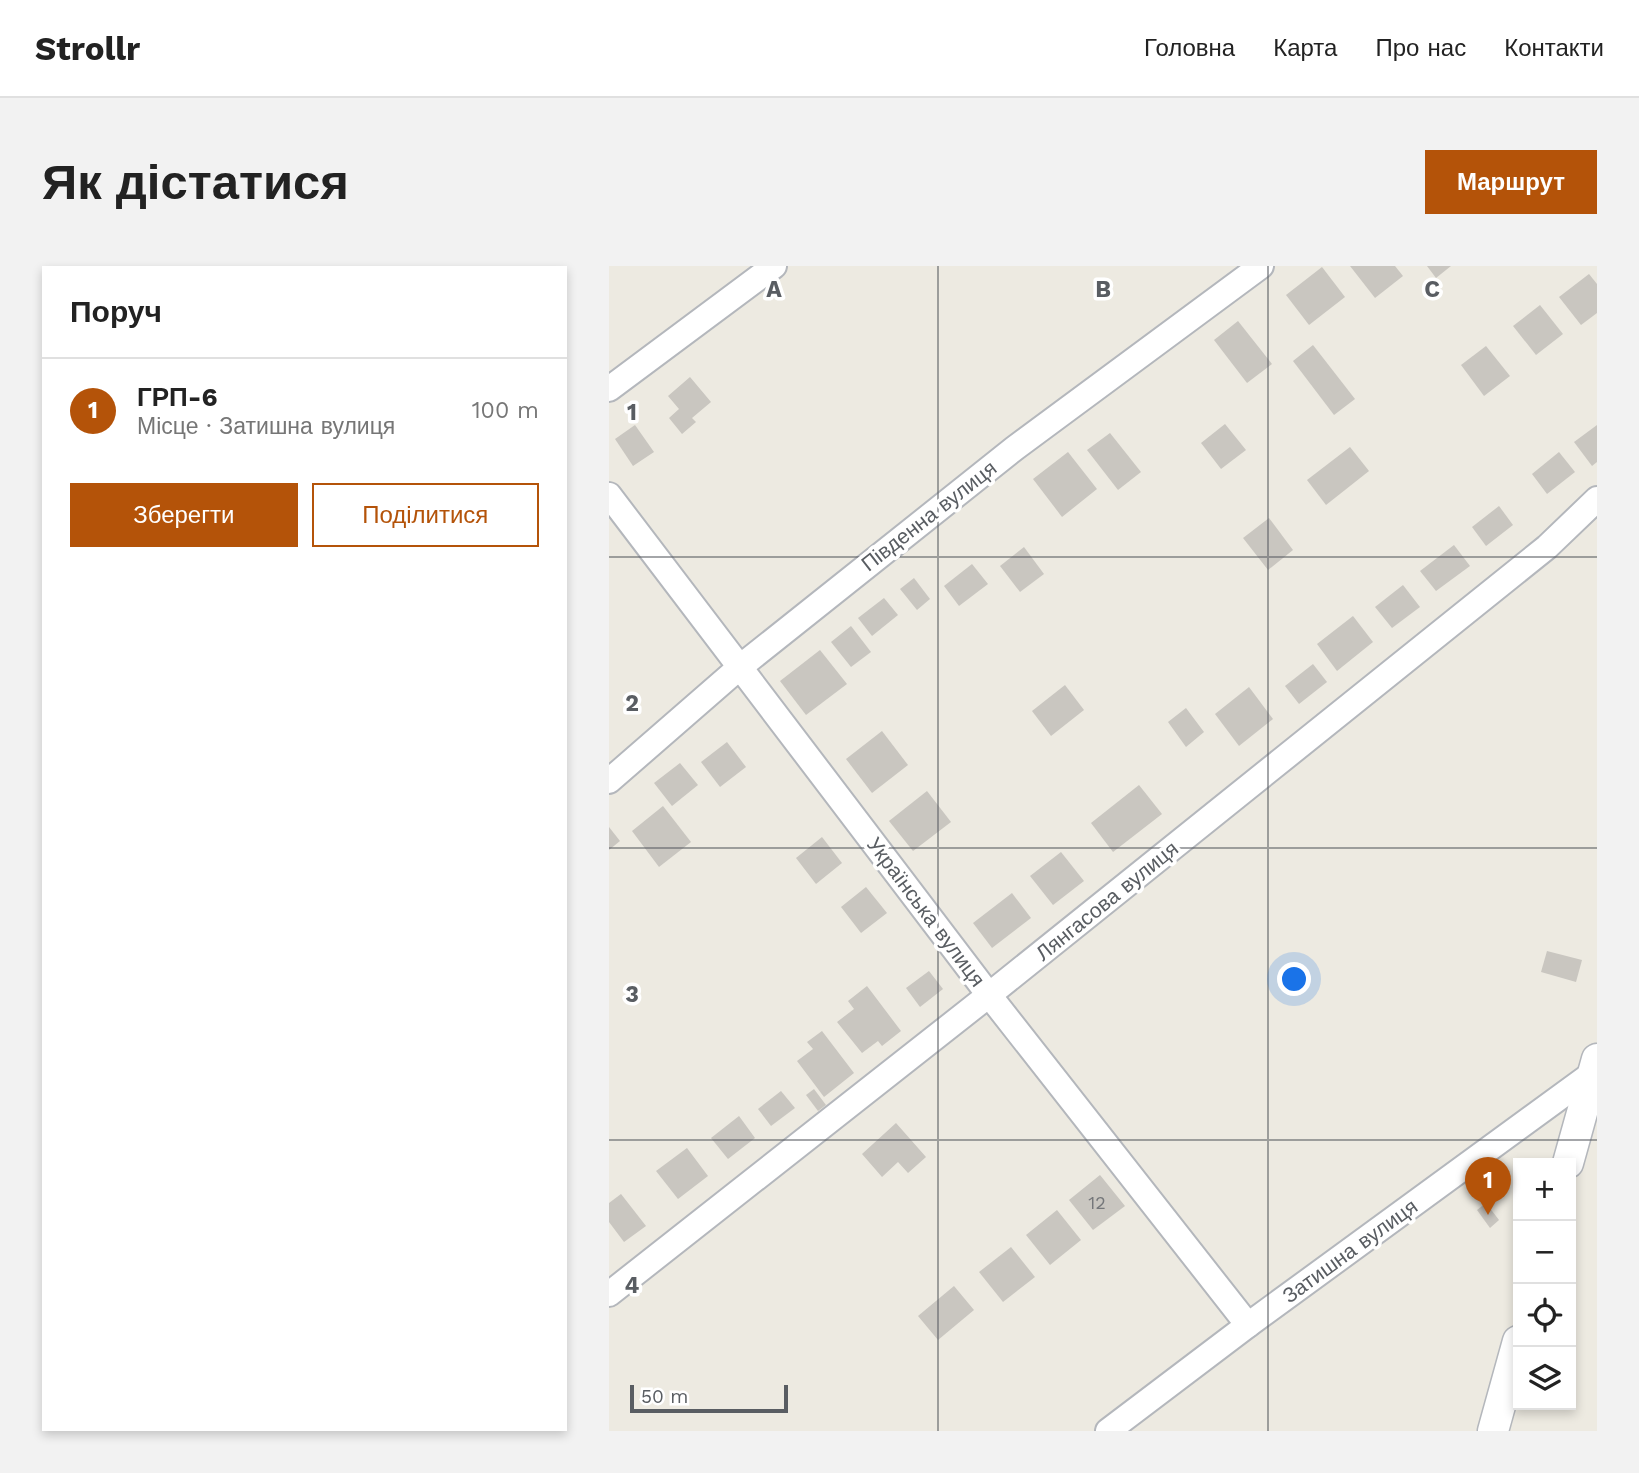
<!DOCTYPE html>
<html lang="uk">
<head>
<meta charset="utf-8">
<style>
  :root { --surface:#fff; --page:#f2f2f2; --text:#222; --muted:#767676; --line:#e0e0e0; --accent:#b45309 }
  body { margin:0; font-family:"Work Sans",sans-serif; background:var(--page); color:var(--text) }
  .controls { position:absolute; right:21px; bottom:21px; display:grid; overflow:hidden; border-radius:0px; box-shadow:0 4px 10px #0003 }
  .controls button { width:63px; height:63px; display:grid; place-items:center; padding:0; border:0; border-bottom:2px solid var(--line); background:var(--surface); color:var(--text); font:35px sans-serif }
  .scale { position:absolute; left:21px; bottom:18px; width:158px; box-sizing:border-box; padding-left:7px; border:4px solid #595d62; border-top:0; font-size:19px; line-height:24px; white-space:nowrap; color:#595d62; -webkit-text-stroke:5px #fff; paint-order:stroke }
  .you { position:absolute; left:686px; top:714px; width:24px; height:24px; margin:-18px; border:5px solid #fff; border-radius:50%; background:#1a73e8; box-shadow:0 0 0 10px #1a73e833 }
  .badge { display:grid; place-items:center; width:46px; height:46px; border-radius:50%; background:var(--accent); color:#fff; font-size:23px; font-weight:700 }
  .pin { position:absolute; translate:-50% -58px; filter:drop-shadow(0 2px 4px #0008) }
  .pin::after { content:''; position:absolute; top:37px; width:24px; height:21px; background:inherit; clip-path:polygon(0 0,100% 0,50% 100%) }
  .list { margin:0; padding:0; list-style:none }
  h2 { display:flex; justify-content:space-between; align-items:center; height:91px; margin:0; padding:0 28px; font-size:30px }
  h2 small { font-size:23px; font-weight:400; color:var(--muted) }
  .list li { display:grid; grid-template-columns:46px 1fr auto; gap:21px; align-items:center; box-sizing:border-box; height:105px; padding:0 28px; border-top:2px solid var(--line) }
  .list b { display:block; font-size:26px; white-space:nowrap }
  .list p { margin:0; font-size:23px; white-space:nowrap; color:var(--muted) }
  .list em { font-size:23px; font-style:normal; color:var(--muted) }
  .actions { display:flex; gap:14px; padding:21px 28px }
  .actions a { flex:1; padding:16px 0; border:2px solid var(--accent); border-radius:0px; text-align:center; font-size:24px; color:var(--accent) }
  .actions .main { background:var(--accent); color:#fff }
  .icon { flex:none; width:38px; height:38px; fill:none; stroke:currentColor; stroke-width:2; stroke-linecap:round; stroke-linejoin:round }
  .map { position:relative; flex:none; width:988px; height:1165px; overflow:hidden; border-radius:0px }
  header { display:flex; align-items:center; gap:42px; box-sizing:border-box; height:98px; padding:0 35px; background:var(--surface); border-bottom:2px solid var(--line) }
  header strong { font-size:33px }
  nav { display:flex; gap:38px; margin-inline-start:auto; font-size:24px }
  .intro { display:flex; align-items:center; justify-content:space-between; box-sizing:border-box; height:168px; padding:0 42px }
  h1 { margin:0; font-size:49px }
  .button { padding:18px 32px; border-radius:0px; background:var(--accent); color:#fff; font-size:24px; font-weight:700 }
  main { display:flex; gap:42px; padding:0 42px }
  aside { flex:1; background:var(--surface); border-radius:0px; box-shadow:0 4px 10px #0003 }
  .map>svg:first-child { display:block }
</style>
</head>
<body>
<header>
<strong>Strollr</strong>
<nav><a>Головна</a><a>Карта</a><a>Про нас</a><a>Контакти</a></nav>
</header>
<div class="intro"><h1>Як дістатися</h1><a class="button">Маршрут</a></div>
<main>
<aside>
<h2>Поруч<small></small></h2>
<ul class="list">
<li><span class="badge">1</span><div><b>ГРП-6</b><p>Місце · Затишна вулиця</p></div><em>100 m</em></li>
</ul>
<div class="actions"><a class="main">Зберегти</a><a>Поділитися</a></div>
</aside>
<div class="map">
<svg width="988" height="1165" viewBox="0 0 988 1165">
  <rect width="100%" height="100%" fill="#edeae1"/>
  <!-- building -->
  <g fill="#c9c6c0">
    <polygon points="741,0 786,0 794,10 766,32"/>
    <polygon points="818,0 842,0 827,12"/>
    <polygon points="713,1 736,31 700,59 677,29"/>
    <polygon points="980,8 988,18 988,47 972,59 950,31"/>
    <polygon points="931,39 954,68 927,89 904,60"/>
    <polygon points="629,55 663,98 638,117 605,74"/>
    <polygon points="704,79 746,133 725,149 684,95"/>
    <polygon points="877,80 901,110 875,130 852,99"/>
    <polygon points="81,111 102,136 83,152 87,156 73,168 60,152 70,143 59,130"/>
    <polygon points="616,158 637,184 612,203 592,177"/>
    <polygon points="26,159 45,186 24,200 6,173"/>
    <polygon points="988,159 988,196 983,200 965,176"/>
    <polygon points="501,167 532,206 509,224 478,184"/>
    <polygon points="741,181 760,205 717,239 698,214"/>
    <polygon points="459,186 488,223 453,251 424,213"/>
    <polygon points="950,186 966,206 938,228 923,208"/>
    <polygon points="890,240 904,259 877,280 863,261"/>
    <polygon points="660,252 684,284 659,304 634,272"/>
    <polygon points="845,279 861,300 827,325 811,305"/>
    <polygon points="415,281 435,308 411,326 391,300"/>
    <polygon points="363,298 379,318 350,340 335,320"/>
    <polygon points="305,312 321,333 308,344 291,323"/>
    <polygon points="794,319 811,341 783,362 766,341"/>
    <polygon points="275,332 289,349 263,370 249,352"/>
    <polygon points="744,350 764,376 728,405 708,378"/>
    <polygon points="242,360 262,386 242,401 222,376"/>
    <polygon points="211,384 238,418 197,449 171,415"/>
    <polygon points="704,398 718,416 690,438 676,420"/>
    <polygon points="456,419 475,444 442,470 423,445"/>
    <polygon points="640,421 664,453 630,480 606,448"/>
    <polygon points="577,442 595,466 577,481 559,456"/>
    <polygon points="273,465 299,499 263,527 237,493"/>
    <polygon points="118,476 137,501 111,521 92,496"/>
    <polygon points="71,497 89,519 63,540 45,517"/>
    <polygon points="530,519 553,548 504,586 482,557"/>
    <polygon points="318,525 342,556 304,585 280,555"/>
    <polygon points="54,540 82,576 50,601 23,565"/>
    <polygon points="0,561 11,575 0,584"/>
    <polygon points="213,571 233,597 207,618 187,592"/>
    <polygon points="452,586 475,615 444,639 421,610"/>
    <polygon points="257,621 278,647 252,667 232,641"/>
    <polygon points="403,627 422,652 383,682 364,657"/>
    <polygon points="938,685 973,694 967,716 932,706"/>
    <polygon points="320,705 334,723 311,741 297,722"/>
    <polygon points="258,720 292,765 273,780 269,775 253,787 228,756 245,743 239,735"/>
    <polygon points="213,765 245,807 215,831 188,795 204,783 198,776"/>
    <polygon points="205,823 217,839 209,845 197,829"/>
    <polygon points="172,825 186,842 162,860 149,843"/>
    <polygon points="130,850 146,872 119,893 102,872"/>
    <polygon points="287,857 317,891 299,907 289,896 273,911 253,888"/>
    <polygon points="78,882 99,910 69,933 47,905"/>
    <polygon points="491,909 516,940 484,964 460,934"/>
    <polygon points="12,928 37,960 15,976 0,956 0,937"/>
    <polygon points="877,937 890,954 881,962 868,944"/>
    <polygon points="448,944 472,974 441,999 417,969"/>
    <polygon points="402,981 426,1011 394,1036 370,1006"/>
    <polygon points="345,1020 365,1044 329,1074 309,1050"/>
  </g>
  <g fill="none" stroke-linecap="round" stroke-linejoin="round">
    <defs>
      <g id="minor">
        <polyline points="0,123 165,0"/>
        <polyline points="0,229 380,729 639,1059"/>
        <polyline points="0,515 131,401 406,182 652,0"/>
        <polyline points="0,1028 380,729 938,281 988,233"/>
        <polyline points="499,1165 639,1059 984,807"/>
      </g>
      <g id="tertiary">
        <polyline points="959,897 988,793"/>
        <polyline points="884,1165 909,1075"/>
      </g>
    </defs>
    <!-- minor casing -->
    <use href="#minor" stroke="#b4b7bc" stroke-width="28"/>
    <!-- tertiary casing -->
    <use href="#tertiary" stroke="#b4b7bc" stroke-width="33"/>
    <!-- minor -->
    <use href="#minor" stroke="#fff" stroke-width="24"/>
    <!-- tertiary -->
    <use href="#tertiary" stroke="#fff" stroke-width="30"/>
  </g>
  <!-- grid -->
  <path fill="none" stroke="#595d62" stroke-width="2" stroke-opacity="0.55" d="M329,0v1165M659,0v1165M0,291h988M0,582h988M0,874h988"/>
  <g text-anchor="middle" stroke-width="7" stroke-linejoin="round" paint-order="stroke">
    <!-- number labels -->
    <g font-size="18" fill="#75777a">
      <text x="488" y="943">12</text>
    </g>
    <!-- street labels -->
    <g font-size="21" fill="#595d62" stroke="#fff">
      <text transform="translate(320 250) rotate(-38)" y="7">Південна вулиця</text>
      <text transform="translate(498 635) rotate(-39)" y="7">Лянгасова вулиця</text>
      <text transform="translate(317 646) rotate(53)" y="7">Українська вулиця</text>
      <text transform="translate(741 985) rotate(-36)" y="7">Затишна вулиця</text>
    </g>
  </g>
  <g font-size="23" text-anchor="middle" font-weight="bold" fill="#595d62" stroke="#fff" stroke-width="7" stroke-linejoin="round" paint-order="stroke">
    <text x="165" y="31">A</text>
    <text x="494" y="31">B</text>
    <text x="823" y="31">C</text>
    <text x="23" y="154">1</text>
    <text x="23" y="445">2</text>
    <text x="23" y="736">3</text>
    <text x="23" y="1027">4</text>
  </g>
</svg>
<div class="controls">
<button>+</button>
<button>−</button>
<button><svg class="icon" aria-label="locate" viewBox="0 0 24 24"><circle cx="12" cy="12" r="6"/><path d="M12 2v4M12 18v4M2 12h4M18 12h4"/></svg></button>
<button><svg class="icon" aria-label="layers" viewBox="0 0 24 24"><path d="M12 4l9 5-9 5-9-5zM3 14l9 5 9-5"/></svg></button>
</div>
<div class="scale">50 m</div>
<div class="you"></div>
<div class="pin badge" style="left:879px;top:949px">1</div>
</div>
</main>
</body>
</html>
